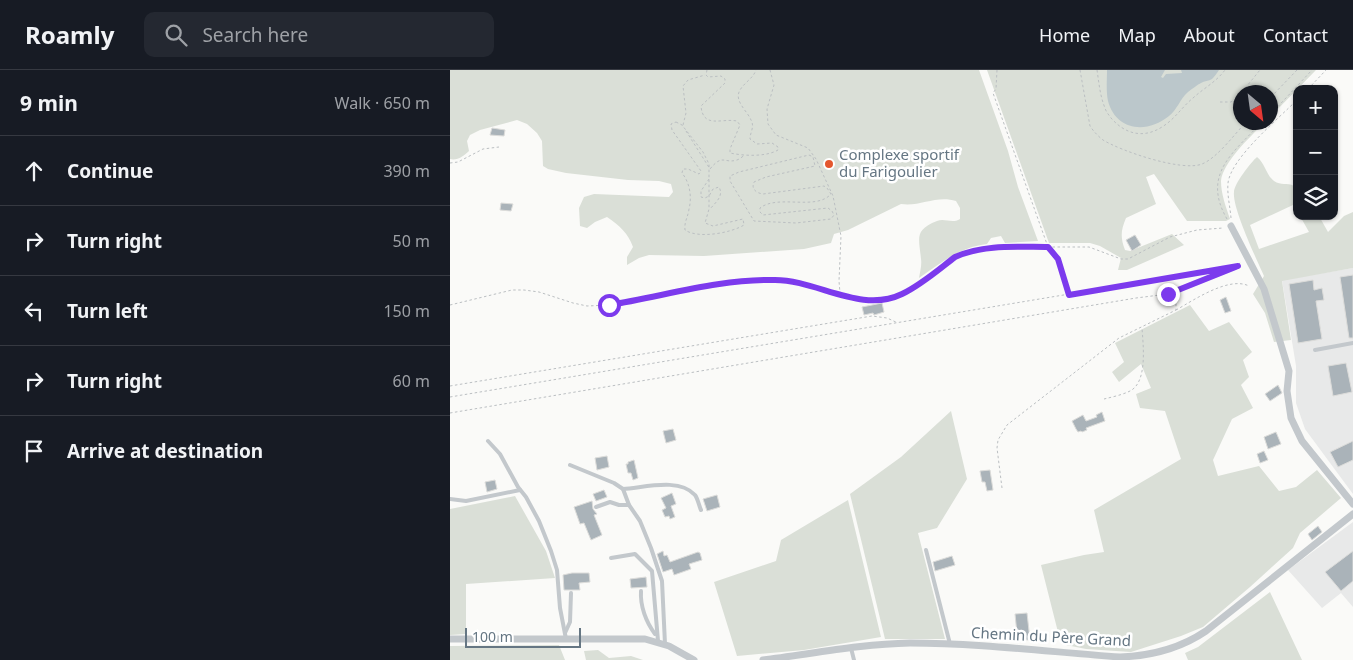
<!DOCTYPE html>
<html lang="en">
<head>
<meta charset="utf-8">
<style>
  :root { --surface:#171b24; --page:#242831; --text:#f1f3f6; --muted:#9ea1a6; --line:#363941 }
  body { margin:0; font-family:"Noto Sans",sans-serif; background:var(--page); color:var(--text) }
  .controls { position:absolute; right:15px; top:15px; display:grid; overflow:hidden; border-radius:10px; box-shadow:0 1px 4px #0004 }
  .controls button { width:45px; height:45px; display:grid; place-items:center; padding:0; border:0; border-bottom:1px solid var(--line); background:var(--surface); color:var(--text); font:25px sans-serif }
  .compass { position:absolute; left:783px; top:15px; width:45px; height:45px; border-radius:50%; background:var(--surface); box-shadow:0 1px 4px #0004; rotate:151deg }
  .scale { position:absolute; left:15px; bottom:12px; width:116px; box-sizing:border-box; padding-left:5px; border:2px solid #657683; border-top:0; font-size:14px; line-height:18px; white-space:nowrap; color:#657683; -webkit-text-stroke:4px #fff; paint-order:stroke }
  .stop { position:absolute; width:15px; height:15px; margin:-11px; border:4px solid #7c3aed; border-radius:50%; background:#fff }
  .stop.end { background:#7c3aed; border-color:#fff; box-shadow:0 1px 5px #0008 }
  .list { margin:0; padding:0; list-style:none }
  h2 { display:flex; justify-content:space-between; align-items:center; height:65px; margin:0; padding:0 20px; font-size:21px }
  h2 small { font-size:16px; font-weight:400; color:var(--muted) }
  .list li { display:grid; grid-template-columns:32px 1fr auto; gap:15px; align-items:center; box-sizing:border-box; height:70px; padding:0 20px; border-top:1px solid var(--line) }
  .list b { display:block; font-size:19px; white-space:nowrap }
  .list em { font-size:16px; font-style:normal; color:var(--muted) }
  .icon { flex:none; width:28px; height:28px; fill:none; stroke:currentColor; stroke-width:2; stroke-linecap:round; stroke-linejoin:round }
  .map { position:relative; flex:none; width:903px; height:590px; overflow:hidden }
  header { display:flex; align-items:center; gap:30px; box-sizing:border-box; height:70px; padding:0 25px; background:var(--surface); border-bottom:1px solid var(--line) }
  header strong { font-size:24px }
  nav { display:flex; gap:28px; margin-inline-start:auto; font-size:18px }
  .search { width:350px; height:45px; background:var(--page); display:flex; align-items:center; gap:12px; box-sizing:border-box; padding:0 18px; border-radius:10px; color:var(--muted); font-size:19px }
  main { display:flex }
  aside { flex:1; background:var(--surface) }
  .map>svg:first-child { display:block }
</style>
</head>
<body>
<header>
<strong>Roamly</strong>
<div class="search"><svg class="icon" aria-label="search" viewBox="0 0 24 24"><circle cx="10" cy="10" r="6"/><path d="M15 15l6 6"/></svg>Search here</div>
<nav><a>Home</a><a>Map</a><a>About</a><a>Contact</a></nav>
</header>
<main>
<aside>
<h2>9 min<small>Walk · 650 m</small></h2>
<ul class="list">
<li><svg class="icon" aria-label="ahead" viewBox="0 0 24 24"><path d="M12 20V5M6 11l6-6 6 6"/></svg><div><b>Continue</b></div><em>390 m</em></li>
<li><svg class="icon" aria-label="right" viewBox="0 0 24 24"><path d="M7 20v-9h11M14 6l5 5-5 5"/></svg><div><b>Turn right</b></div><em>50 m</em></li>
<li><svg class="icon" aria-label="left" viewBox="0 0 24 24"><path d="M17 20v-9H6M10 6l-5 5 5 5"/></svg><div><b>Turn left</b></div><em>150 m</em></li>
<li><svg class="icon" aria-label="right" viewBox="0 0 24 24"><path d="M7 20v-9h11M14 6l5 5-5 5"/></svg><div><b>Turn right</b></div><em>60 m</em></li>
<li><svg class="icon" aria-label="arrive" viewBox="0 0 24 24"><path d="M6 21V4h12l-3 4 3 4H6"/></svg><div><b>Arrive at destination</b></div></li>
</ul>
</aside>
<div class="map">
<svg width="903" height="590" viewBox="0 0 903 590">
  <rect width="100%" height="100%" fill="#fafaf8"/>
  <!-- built -->
  <g fill="#e8e9e9">
    <polygon points="903,198 903,424 855,359 846,333 846,296 832,210"/>
    <polygon points="903,452 903,537 891,523 872,538 838,500"/>
  </g>
  <!-- green -->
  <g fill="#dadfd7">
    <path d="M0,0h529l29,81 10,36 20,54 -33,2 -4,-7 -10,2 -4,6c-27,3 -46,19 -68,34 1,-6 3,-13 2,-19 -2,-21 -7,-29 16,-38 8,-3 15,3 23,-2v-11l-4,-7c-20,-6 -36,6 -55,3l-53,26 -14,4 -3,9 -27,6 -100,7 -55,-1 -10,3 -12,7v-8l6,-10c-5,-14 -13,-21 -26,-30l-12,5 -8,6 -7,-2 -1,-18 5,-11 10,-3 75,3 4,-5 -2,-8 -12,-3 -31,-1 -62,-7 -18,-4 -5,-3 -1,-25 -5,-8 -10,-9 -10,-4 -37,10 -10,5 -3,6 2,10c-5,5 -12,10 -19,8z"/>
    <path d="M537,0h329l-45,46v-24h-30v30l23,1c-13,13 -41,39 -43,58 0,13 5,26 9,38l-4,2h-39l-33,-47 -8,3 10,27 -30,14c-5,12 -6,19 -1,32l5,1 42,-17 12,11 -57,25h-9l3,-12 -21,-12 -10,-3h-41z"/>
    <path d="M807,87c8,6 9,18 17,24 7,5 13,1 20,5l3,8v17l-4,-6 -43,20 9,24 50,-17 -9,-16h19l9,16 16,-16 9,-4v56l-71,13 9,59 -17,2 -9,-29 -12,-19 11,-18c-7,-16 -32,-68 -30,-84 0,-8 17,-30 23,-35z"/>
    <polygon points="740,235 759,261 779,252 802,282 793,290 799,307 791,315 803,338 782,349 763,390 768,406 809,396 829,421 846,417 867,400 891,428 850,463 843,478 800,517 753,557 731,566 681,582 636,579 611,574 591,495 634,485 654,482 644,440 731,389 715,341 690,338 686,324 701,318 691,294 669,312 662,302 674,292 665,273"/>
    <polygon points="501,341 517,409 487,458 468,463 495,569 435,569 400,424 451,387"/>
    <polygon points="65,426 96,481 105,508 16,514 16,564 0,565 0,439"/>
    <polygon points="398,430 431,567 354,580 287,586 264,512 326,491 331,470"/>
    <polygon points="820,522 852,590 738,590 735,583 748,577"/>
    <polygon points="109,575 115,590 0,590 0,576"/>
    <polygon points="148,580 159,588 181,586 193,590 136,590 134,581"/>
  </g>
  <!-- water -->
  <path fill="#bbc7cb" d="M657,0h58l-4,7 2,1 3,-4 16,-1 -1,-3h38c-2,3 -5,7 -7,9 -3,2 -8,2 -11,4 -4,2 -9,6 -13,9 -8,7 -11,18 -19,24 -22,18 -53,15 -61,-15 -2,-10 -1,-21 -1,-31z"/>
  <!-- building -->
  <g fill="#aab3b9" stroke="#dcdcda">
    <polygon points="42,58 55,60 54,66 40,65"/>
    <polygon points="51,133 63,134 61,141 50,140"/>
    <polygon points="685,165 691,175 682,181 676,170"/>
    <polygon points="903,205 903,268 899,268 890,207"/>
    <polygon points="863,210 864,220 872,218 874,230 866,231 872,269 848,273 839,214"/>
    <polygon points="776,227 781,241 775,243 770,230"/>
    <polygon points="432,233 434,242 424,245 423,243 414,245 412,237"/>
    <polygon points="896,293 902,322 883,326 878,296"/>
    <polygon points="828,315 832,323 820,331 815,324"/>
    <polygon points="652,342 655,351 636,358 637,360 632,362 631,361 628,362 626,359 622,351 633,345 636,351 647,347 646,345"/>
    <polygon points="223,359 226,370 216,373 213,361"/>
    <polygon points="826,362 831,374 818,379 814,367"/>
    <polygon points="903,371 903,390 888,397 880,382"/>
    <polygon points="814,381 818,390 810,393 807,384"/>
    <polygon points="157,386 159,397 147,400 145,388"/>
    <polygon points="184,390 188,408 183,410 181,403 178,403 176,394 178,394 178,392"/>
    <polygon points="540,400 543,420 537,421 535,412 532,412 530,401"/>
    <polygon points="45,410 47,419 37,422 35,412"/>
    <polygon points="154,420 157,427 146,431 143,424"/>
    <polygon points="222,423 226,434 221,436 225,447 220,449 219,446 215,447 212,440 216,438 211,428"/>
    <polygon points="267,425 270,437 257,441 253,429"/>
    <polygon points="142,431 143,439 147,444 144,445 152,465 141,470 134,453 130,454 124,437"/>
    <polygon points="868,456 872,462 862,470 858,464"/>
    <polygon points="213,481 214,486 217,485 220,492 248,482 250,483 252,490 239,494 241,499 224,505 222,499 213,502 207,484"/>
    <polygon points="903,481 903,511 891,521 875,502"/>
    <polygon points="502,486 505,495 485,501 483,492"/>
    <polygon points="122,503 139,503 140,512 129,513 130,520 114,520 113,505"/>
    <polygon points="196,507 197,517 181,518 180,509"/>
    <polygon points="577,543 580,570 562,570 563,564 567,564 565,544"/>
  </g>
  <g fill="none" stroke-linecap="round" stroke-linejoin="round">
    <!-- path -->
    <g stroke="#bbbfc2" stroke-width="1" stroke-dasharray="2.5 2.5" stroke-linecap="butt">
      <path d="M257,0l-1,5 2,2 13,-1 4,3v4l-24,23c2,23 20,12 36,15l3,4 -10,24v4c14,3 36,4 48,-3v-3l-6,-4 -15,1 -7,-5c0,-7 5,-12 1,-19 -3,-8 -16,-18 -12,-28 4,-9 14,-13 17,-22"/>
      <polyline points="320,0 324,15 317,39 318,54 326,65 358,78 366,89 383,126 391,166 389,211 390,223"/>
      <polyline points="547,0 546,19 543,23 598,177 608,189 619,225"/>
      <path d="M630,0l10,56c4,6 8,10 13,14 18,11 79,32 99,24 15,-6 32,-29 44,-42"/>
      <path d="M647,0c2,13 3,26 8,38 1,4 4,7 6,10 14,16 32,21 51,9 13,-8 20,-20 31,-29 11,-10 23,-16 32,-28"/>
      <polyline points="858,19 876,0"/>
      <polyline points="792,22 810,0"/>
      <polyline points="821,27 847,0"/>
      <polyline points="770,32 781,32 791,25"/>
      <polyline points="821,44 862,0"/>
      <path d="M226,52l6,3 21,27 6,12v45l-4,14 8,3 30,-7 1,6c-13,8 -46,14 -59,5 -1,-8 3,-13 4,-21 3,-12 1,-26 -7,-36l1,-4h5l11,5 2,-3 -29,-41 -1,-6z"/>
      <polyline points="233,55 236,43 233,16 238,10 255,5"/>
      <path d="M236,61l24,38c13,-16 14,-5 27,-9 3,-1 6,-4 8,-5"/>
      <path d="M359,85l4,2 2,9 -49,11 -12,5c-3,7 2,11 9,12l61,-8 3,2 4,6c-15,17 -53,0 -71,14v4l3,3 65,-7 4,3 2,4 -3,4 -35,4 -42,-2 -24,-40v-5l9,-4z"/>
      <polyline points="0,93 8,92 33,79 49,77"/>
      <path d="M259,109l-8,12v6l4,1 4,-2 4,-7 6,-2c5,9 -3,15 -9,22"/>
      <path d="M781,148c-1,-12 -4,-23 -3,-35 3,-25 50,-64 69,-83"/>
      <path d="M777,149c-26,-45 7,-67 35,-97"/>
      <polyline points="0,235 62,220 74,220 89,222 123,233 137,236 159,235 190,230 255,215 326,210 350,213 406,228 422,231 452,224 505,187 526,180 553,177 639,177 671,189 678,189 720,167 747,160 773,158"/>
      <path d="M726,240c18,-10 53,-34 73,-24"/>
      <polyline points="0,316 422,246 437,248 448,253"/>
      <polyline points="0,327 788,196 791,191"/>
      <path d="M654,329c8,-2 18,-4 26,-8 18,-9 13,-47 12,-63"/>
      <polyline points="0,343 686,228 718,224 785,197"/>
      <polyline points="552,418 547,378 548,370 557,355 669,268 726,240 726,232 721,224"/>
    </g>
    <!-- service -->
    <g stroke="#c3c8cc" stroke-width="4">
      <polyline points="865,280 903,273"/>
      <polyline points="38,371 50,384 68,417 76,427 89,451 101,481 107,500 110,538 116,569"/>
      <polyline points="120,395 164,413 173,419 179,435 190,451 201,478 212,511 215,574"/>
      <path d="M173,419c20,-1 56,-12 72,6 3,4 4,11 6,15"/>
      <polyline points="0,429 16,431 70,420"/>
      <polyline points="146,437 160,432 169,435 179,435"/>
      <polyline points="476,480 500,574"/>
      <polyline points="161,488 185,484 202,501 208,571"/>
      <path d="M191,521c-1,15 5,31 14,43"/>
      <polyline points="115,563 120,552 121,523"/>
      <polyline points="401,578 404,590"/>
    </g>
    <!-- minor -->
    <g stroke="#c3c8cc" stroke-width="7">
      <polyline points="781,156 814,219 839,301 837,321 841,348 852,371 903,434"/>
      <polyline points="0,569 195,569 219,576 244,590"/>
      <path d="M313,590c48,-6 98,-16 147,-17 70,0 140,9 210,14 30,-1 61,-9 86,-26l147,-117"/>
    </g>
  </g>
  <g fill="none" stroke-linecap="round" stroke-linejoin="round">
    <!-- route -->
    <path stroke="#7c3aed" stroke-width="6" d="M159,235c56,-9 109,-26 166,-25 42,0 86,34 127,14 19,-9 36,-24 53,-37 29,-13 62,-10 93,-10l10,12 11,36 169,-29 -70,28"/>
  </g>
  <!-- markers -->
  <circle fill="#e4572e" stroke="#fff" stroke-width="2" cx="379" cy="94" r="5"/>
  <g text-anchor="middle" stroke-width="5" stroke-linejoin="round" paint-order="stroke">
    <!-- poi labels -->
    <g font-size="15" fill="#657683" stroke="#fff" text-anchor="start">
      <text x="389" y="90">Complexe sportif<tspan x="389" dy="17">du Farigoulier</tspan></text>
    </g>
    <!-- street labels -->
    <g font-size="15" fill="#657683" stroke="#fff">
      <text transform="translate(601 567) rotate(3)" y="5">Chemin du Père Grand</text>
    </g>
  </g>
</svg>
<div class="controls">
<button>+</button>
<button>−</button>
<button><svg class="icon" aria-label="layers" viewBox="0 0 24 24"><path d="M12 4l9 5-9 5-9-5zM3 14l9 5 9-5"/></svg></button>
</div>
<svg class="compass" viewBox="-18 -18 36 36"><path d="M0-13l5 13h-10z" fill="#e53935"/><path d="M0 13l5-13h-10z" fill="#9ea1a6"/></svg>
<div class="scale">100 m</div>
<div class="stop" style="left:159px;top:235px"></div>
<div class="stop end" style="left:718px;top:224px"></div>
</div>
</main>
</body>
</html>
